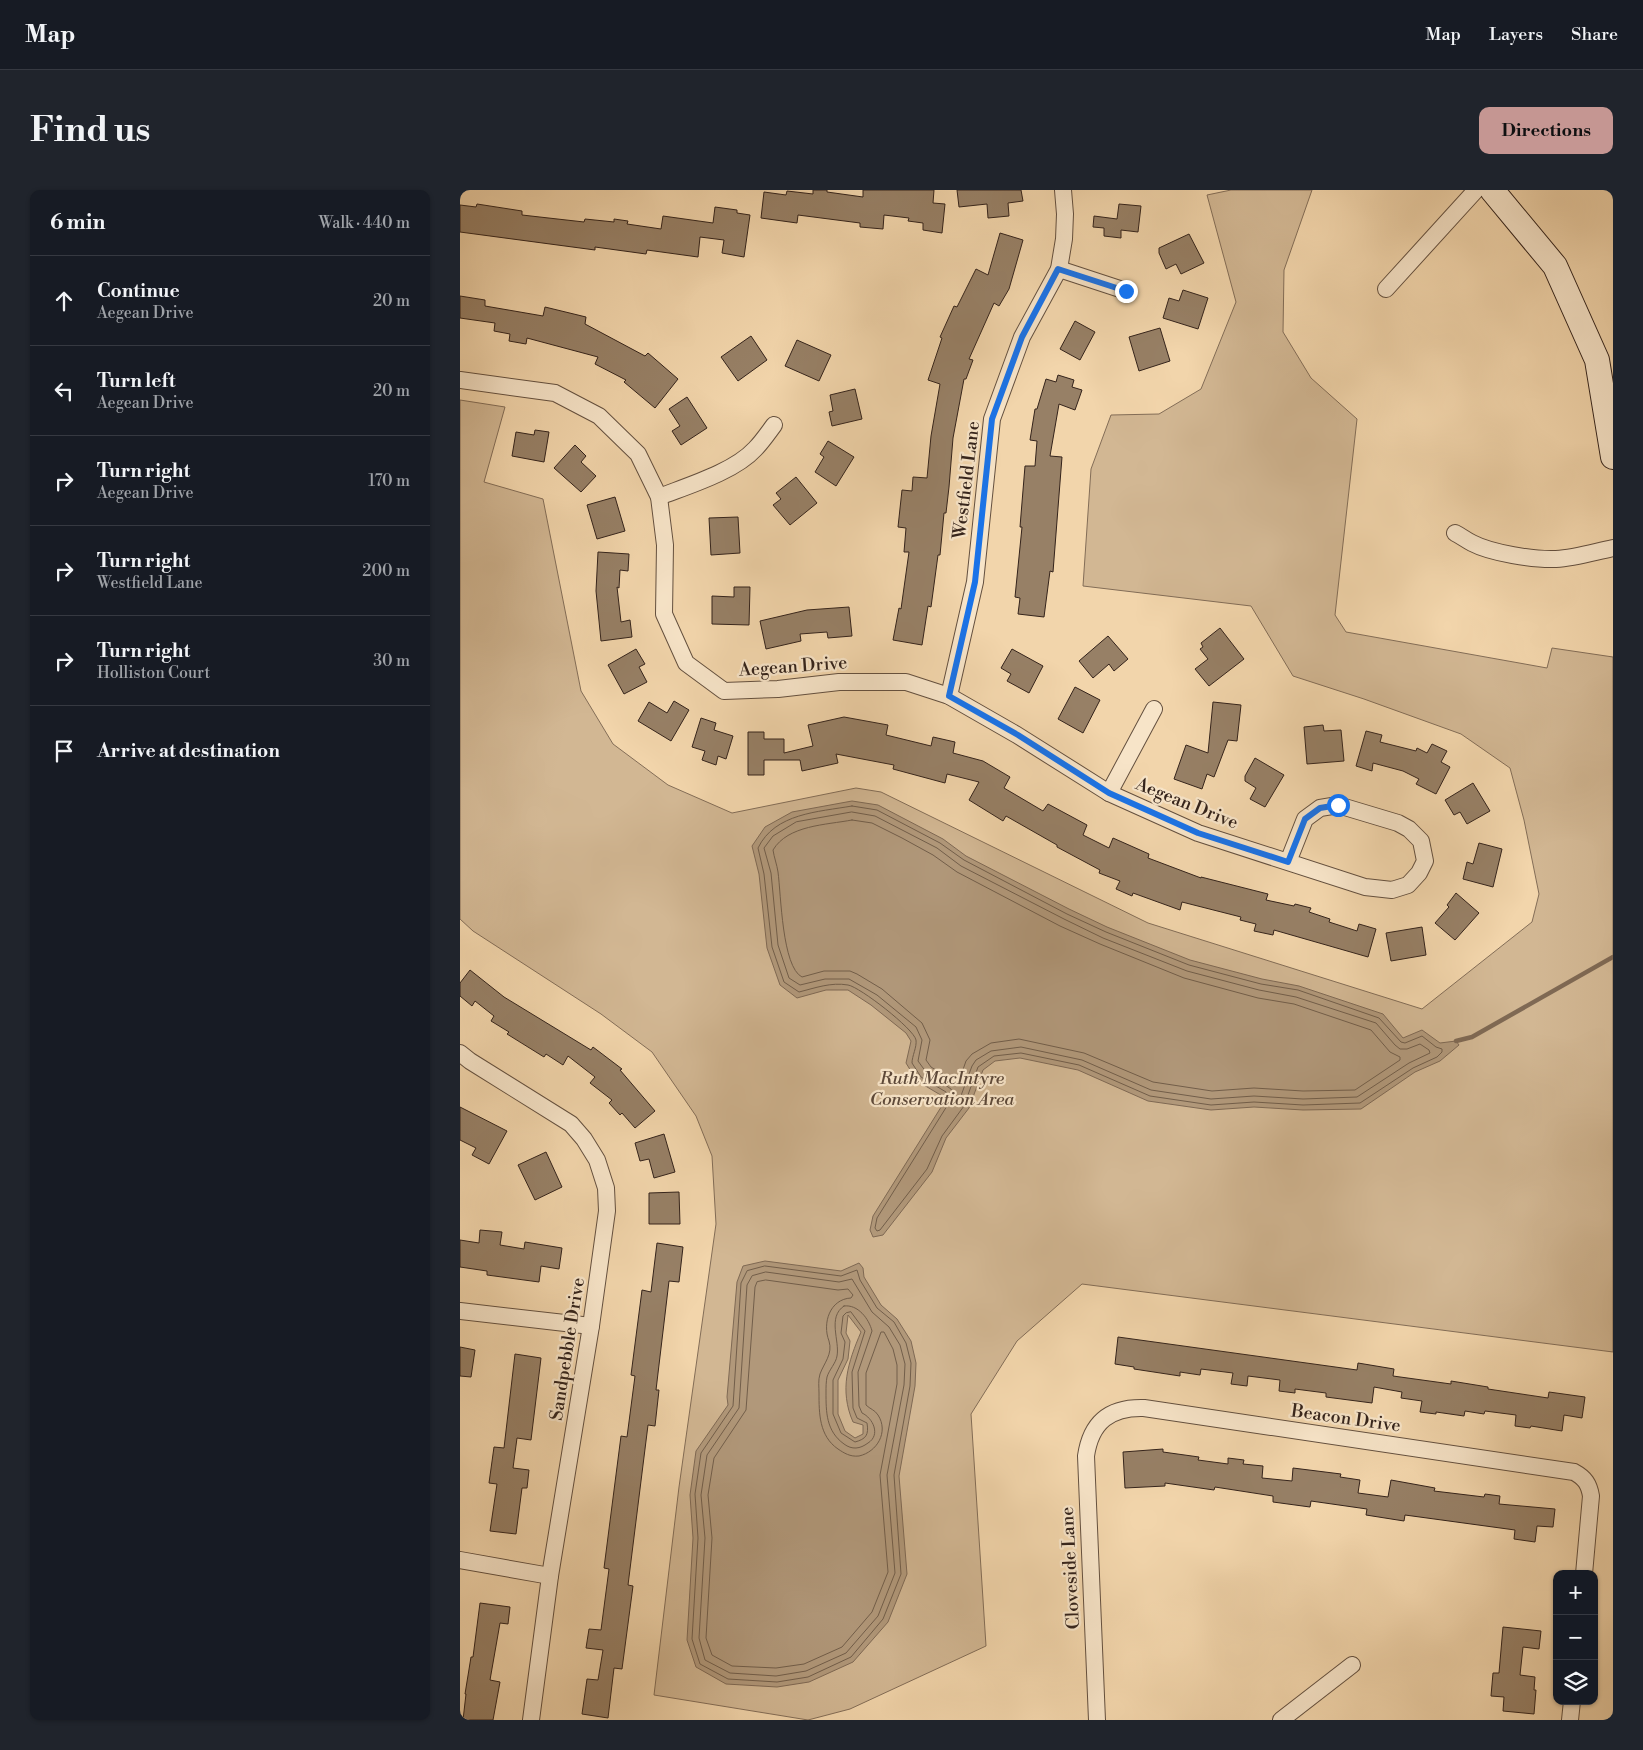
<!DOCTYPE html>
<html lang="en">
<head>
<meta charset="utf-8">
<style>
  :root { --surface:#171b24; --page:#20242c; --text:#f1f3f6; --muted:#9ea1a6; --line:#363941; --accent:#c59692 }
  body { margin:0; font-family:"Libre Bodoni",serif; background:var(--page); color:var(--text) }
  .controls { position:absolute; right:15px; bottom:15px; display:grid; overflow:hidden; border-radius:10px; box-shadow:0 1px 4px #0004 }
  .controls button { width:45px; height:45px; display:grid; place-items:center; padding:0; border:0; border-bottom:1px solid var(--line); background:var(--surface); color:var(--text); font:25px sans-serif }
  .stop { position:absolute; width:15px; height:15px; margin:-11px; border:4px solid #1a73e8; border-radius:50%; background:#fff }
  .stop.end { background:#1a73e8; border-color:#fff; box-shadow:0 1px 5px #0008 }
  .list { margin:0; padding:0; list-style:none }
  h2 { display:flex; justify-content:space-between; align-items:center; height:65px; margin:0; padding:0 20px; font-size:21px }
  h2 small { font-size:16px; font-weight:400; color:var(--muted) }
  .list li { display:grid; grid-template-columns:32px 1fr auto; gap:15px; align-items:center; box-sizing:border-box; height:90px; padding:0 20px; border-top:1px solid var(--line) }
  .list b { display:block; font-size:19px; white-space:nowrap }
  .list p { margin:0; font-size:16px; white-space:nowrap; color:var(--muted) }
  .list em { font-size:16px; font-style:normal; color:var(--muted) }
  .icon { flex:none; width:28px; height:28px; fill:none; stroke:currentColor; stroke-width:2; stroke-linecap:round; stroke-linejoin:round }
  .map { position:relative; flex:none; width:1153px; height:1530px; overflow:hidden; border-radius:10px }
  header { display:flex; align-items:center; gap:30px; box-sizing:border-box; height:70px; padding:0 25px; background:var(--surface); border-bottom:1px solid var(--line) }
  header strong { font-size:24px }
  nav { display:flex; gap:28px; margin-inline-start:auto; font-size:18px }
  .intro { display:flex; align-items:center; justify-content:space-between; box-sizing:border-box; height:120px; padding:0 30px }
  h1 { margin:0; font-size:35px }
  .button { padding:12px 22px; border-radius:10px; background:var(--accent); color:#111; font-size:18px; font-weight:700 }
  main { display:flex; gap:30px; padding:0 30px }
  aside { flex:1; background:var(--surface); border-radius:10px; box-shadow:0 1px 4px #0004 }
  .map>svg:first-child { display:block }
</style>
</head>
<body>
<header>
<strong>Map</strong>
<nav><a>Map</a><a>Layers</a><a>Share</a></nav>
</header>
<div class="intro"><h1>Find us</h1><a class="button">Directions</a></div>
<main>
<aside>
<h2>6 min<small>Walk · 440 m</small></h2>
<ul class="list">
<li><svg class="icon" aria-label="ahead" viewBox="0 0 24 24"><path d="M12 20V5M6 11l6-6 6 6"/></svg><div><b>Continue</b><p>Aegean Drive</p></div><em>20 m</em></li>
<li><svg class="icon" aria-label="left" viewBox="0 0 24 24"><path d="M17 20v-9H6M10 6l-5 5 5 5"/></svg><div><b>Turn left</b><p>Aegean Drive</p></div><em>20 m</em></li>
<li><svg class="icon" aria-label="right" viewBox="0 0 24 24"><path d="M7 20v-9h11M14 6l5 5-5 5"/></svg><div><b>Turn right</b><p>Aegean Drive</p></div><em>170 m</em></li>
<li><svg class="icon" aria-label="right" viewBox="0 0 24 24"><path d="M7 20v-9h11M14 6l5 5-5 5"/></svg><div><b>Turn right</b><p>Westfield Lane</p></div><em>200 m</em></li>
<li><svg class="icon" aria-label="right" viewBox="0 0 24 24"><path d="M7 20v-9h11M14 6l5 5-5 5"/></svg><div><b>Turn right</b><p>Holliston Court</p></div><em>30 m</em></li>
<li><svg class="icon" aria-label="arrive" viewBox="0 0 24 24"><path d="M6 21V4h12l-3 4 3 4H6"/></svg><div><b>Arrive at destination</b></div></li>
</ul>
</aside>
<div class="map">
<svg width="1153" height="1530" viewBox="0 0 1153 1530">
  <rect width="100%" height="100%" fill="#f2d5ab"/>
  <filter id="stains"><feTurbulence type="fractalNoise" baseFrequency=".004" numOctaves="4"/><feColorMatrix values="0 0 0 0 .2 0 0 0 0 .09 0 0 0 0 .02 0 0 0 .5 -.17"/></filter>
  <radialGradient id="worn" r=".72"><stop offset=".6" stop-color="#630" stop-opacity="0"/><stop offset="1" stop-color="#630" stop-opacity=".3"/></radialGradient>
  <!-- green -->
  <polygon fill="#d2b793" stroke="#836d57" points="771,0 852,0 824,80 823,142 851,188 897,229 875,425 886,442 1087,478 1092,458 1153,467 1153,1162 622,1094 557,1151 511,1224 526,1456 390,1519 348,1530 194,1505 219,1297 256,1034 252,966 236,926 192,862 141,824 13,741 0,729 0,210 45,217 24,292 83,309 121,501 153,554 208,595 272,623 396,598 421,602 688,733 962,819 1072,732 1079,704 1064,630 1050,578 1001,544 904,509 833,486 791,416 623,396 631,279 651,225 699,224 741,199 776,112 747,5"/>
  <!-- water -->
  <g fill="#b1987a" stroke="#7f6954" fill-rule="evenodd">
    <polygon points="392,611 418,615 483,649 506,666 609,719 647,737 730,770 802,789 839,796 923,824 943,848 962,840 980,853 996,851 999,855 980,871 955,882 901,919 843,920 794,917 751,920 688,911 618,880 560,868 535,871 523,880 509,918 486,948 472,982 423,1045 413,1047 410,1040 413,1026 483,914 484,907 457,891 446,873 451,851 446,843 411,815 388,800 366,800 337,808 320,795 307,758 299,684 292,656 305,637 332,622"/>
    <path d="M305,1071l76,10 18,-8 4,5 1,9 17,28 16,14 14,22 5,22 -1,23 -16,90 8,98 -19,48 -35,40 -44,20 -32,5 -51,-3 -30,-17 -9,-27 6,-102 -3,-43 6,-44 32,-46 -1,-8 10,-115 6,-16zM388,1125l13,17c-13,30 -22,58 -8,90l10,3v9l-8,4 -10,-7 -7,-17v-34l10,-21 2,-18 -4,-8z"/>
  </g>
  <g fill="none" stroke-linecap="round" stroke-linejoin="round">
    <!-- shore -->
    <g stroke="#725e4a" stroke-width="1">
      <path d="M392,616l25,4 63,33 24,17 103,54 39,18 83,33 72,19 37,6 81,28 22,24 4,1 17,-7 14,11 6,2v3l-5,5 -24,11 -53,35 -57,2 -49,-3 -43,3 -61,-9 -71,-31 -58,-12 -27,3 -16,11 -14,39 -22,30 -15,33 -47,61 -3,1 -2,-3 2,-10 70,-112 1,-10 -2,-4 -25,-15 -9,-14c0,-7 5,-16 4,-23 -2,-11 -56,-53 -68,-55 -17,-3 -33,3 -49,7l-15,-10 -12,-35 -8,-73 -6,-26c17,-35 60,-36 94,-42z"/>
      <polygon points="392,622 415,626 477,658 501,676 604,729 643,748 727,781 799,800 836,807 916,833 935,855 940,859 947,859 960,854 969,860 970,863 949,873 897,907 843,909 794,906 751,909 691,900 622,870 561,857 531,861 516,870 512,876 499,911 496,912 491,899 466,882 458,871 462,850 456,837 417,805 389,789 365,789 340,795 329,788 318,755 311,683 304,658 313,646 336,632"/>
      <path d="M392,630l20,3 30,15 31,17 24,17 103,54 40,18 84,34 74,20 36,6 77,26 19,22 10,5v3l-45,30 -52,1 -49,-3 -42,3 -59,-9 -69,-29 -65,-14 -28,4 -19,11 -6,7 -7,20 -4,1 -24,-15 -5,-7 4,-20 -8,-17 -40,-34 -25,-15 -7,-3h-26l-22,6c-20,-10 -21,-83 -24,-105 -1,-7 -4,-15 -5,-22 15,-25 53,-25 79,-30z"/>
      <polygon points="305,1076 381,1086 397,1080 400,1090 417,1118 434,1132 446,1153 451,1173 450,1196 434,1285 441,1384 423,1429 391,1467 348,1487 317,1492 268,1489 240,1474 232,1449 238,1348 235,1304 241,1263 273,1216 281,1093 287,1081"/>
      <polygon points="306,1082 379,1092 392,1089 412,1122 429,1137 440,1155 445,1174 444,1195 427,1285 435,1383 418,1426 386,1463 346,1481 316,1486 270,1483 245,1470 239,1448 245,1348 241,1305 247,1265 279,1218 287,1095 292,1086"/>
      <path d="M306,1090l72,10 10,-1 5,6 -2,3c-21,1 -29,25 -22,43 4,13 -5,22 -9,33 -2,6 -1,13 -1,19 0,20 0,43 19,56 6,4 12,8 21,7 18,-4 30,-24 19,-41 -3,-5 -8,-6 -12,-10v-32l15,-41h3l9,17 4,16v19l-17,91 8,97 -16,40 -30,35 -38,17 -28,4 -44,-2 -20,-11 -6,-17 6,-100 -4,-43 6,-37 32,-48 9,-123 2,-5z"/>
      <path d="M384,1116c14,-2 25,13 28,25l-14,41 1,34 3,7c11,5 19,22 6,30 -8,6 -16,7 -24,1 -18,-13 -18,-32 -18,-52 0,-5 0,-10 1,-15 2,-7 9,-14 10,-21 3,-15 -10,-39 7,-50z"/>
      <path d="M391,1122l14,19 -13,41 1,36 4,10 10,5c2,12 -1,16 -12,19l-14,-9 -8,-19v-34l10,-21 2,-17 -4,-9 2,-17 3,-3z"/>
    </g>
    <!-- stream -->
    <polyline stroke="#7f6954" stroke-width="4.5" points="996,851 1012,847 1153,767"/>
  </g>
  <!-- building -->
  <g fill="#978066" stroke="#34231b">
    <polygon points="353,0 367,0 367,2 403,7 403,0 474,0 473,13 485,14 482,43 463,40 463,33 448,31 449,28 424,25 423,39 400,37 400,33 338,25 337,33 301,28 304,2 326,5 327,1 353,4"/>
    <polygon points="497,0 561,0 563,11 548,13 549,26 528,28 527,14 499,17"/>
    <polygon points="17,14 62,21 62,25 124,32 125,29 154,32 154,29 168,31 167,34 201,39 203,26 253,33 255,17 277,20 277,23 290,25 284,67 262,63 264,50 240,47 238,67 187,60 186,64 135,57 135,60 0,42 0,15 16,17"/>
    <polygon points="659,14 681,16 678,42 661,40 661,48 644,46 644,38 633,37 634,26 657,29"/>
    <polygon points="540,43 563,50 549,99 539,116 534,113 509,169 513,170 506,189 504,189 493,248 489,297 486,323 484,323 480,365 478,365 471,417 468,416 462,455 433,450 439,418 441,419 449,362 444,362 446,338 438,337 442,300 452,301 453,287 467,288 471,246 480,194 468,190 482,148 480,147 494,116 497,117 516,79 528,85"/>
    <polygon points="729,44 744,73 721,84 716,74 706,79 699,63 699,58"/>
    <polygon points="723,100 748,108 738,139 703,128 709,108 719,111"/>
    <polygon points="0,106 25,110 25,116 83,126 85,117 126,127 125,134 185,166 188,163 218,189 195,218 164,192 166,190 135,174 138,167 67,148 66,154 49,151 50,144 34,141 35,133 0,128"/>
    <polygon points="615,131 635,142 620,170 600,159"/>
    <polygon points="700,138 710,171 679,181 669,147"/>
    <polygon points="291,146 307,170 278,191 261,167"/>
    <polygon points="337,150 371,165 359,191 325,176"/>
    <polygon points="598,185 614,190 612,197 622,200 615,220 599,214 590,266 602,267 593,382 590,381 584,427 558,424 560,408 555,407 562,337 560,337 565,276 575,276 577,251 570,250 575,219 577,219 586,189 596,192"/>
    <polygon points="395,199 402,229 372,236 369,222 373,221 370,205"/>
    <polygon points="227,207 247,238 221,255 212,241 220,236 209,219"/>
    <polygon points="75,240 89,242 84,272 52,266 56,242 74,245"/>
    <polygon points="368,251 394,267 376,296 355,282 364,267 360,264"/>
    <polygon points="115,255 126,266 121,272 136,286 121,302 94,278"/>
    <polygon points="336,287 357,313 330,335 313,315 321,309 316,303"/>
    <polygon points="155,307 165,341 137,349 127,315"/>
    <polygon points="278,327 280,363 251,365 249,328"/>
    <polygon points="138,362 169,364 168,381 160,380 159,398 157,397 161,432 170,430 172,447 141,451 136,401"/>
    <polygon points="274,397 290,397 289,435 252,434 252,406 274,407"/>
    <polygon points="389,417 392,446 368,448 367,442 340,444 341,451 306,459 300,431 347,420"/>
    <polygon points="760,438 784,469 749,496 735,479 748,469 740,459 743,457 741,453"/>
    <polygon points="648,446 668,469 654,481 649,474 633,488 619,471"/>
    <polygon points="176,459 185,474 179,477 187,492 164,504 148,475"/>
    <polygon points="552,459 583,476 569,503 547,491 551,484 541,478"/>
    <polygon points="615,497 640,510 623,543 598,529"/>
    <polygon points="214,511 229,520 211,551 178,531 189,512 207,523"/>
    <polygon points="753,512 781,515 777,551 768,550 754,587 747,584 742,599 714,589 726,555 748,563"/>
    <polygon points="384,527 428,535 426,545 471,556 473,547 495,552 493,563 523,571 550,587 544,598 583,621 588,614 627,635 623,645 649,658 653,648 689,664 688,668 741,688 741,687 808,704 806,710 834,716 835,714 851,718 849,722 870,729 869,732 897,741 899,734 916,739 908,767 814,740 813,745 794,741 796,734 780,730 781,727 722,712 720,720 673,703 672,706 656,699 660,691 639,683 640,680 597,657 597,655 546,626 543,631 509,610 519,592 487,584 485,593 433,579 434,575 376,564 378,573 342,581 340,570 304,570 304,585 288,585 288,542 304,542 304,549 324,549 324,563 353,556 348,535"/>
    <polygon points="241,528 256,533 254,540 273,546 266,569 258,566 256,575 242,570 245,561 232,557"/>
    <polygon points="863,535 864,541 881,540 884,571 847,574 844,537"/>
    <polygon points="906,541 922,545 920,552 956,561 957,558 967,563 972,554 987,561 981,572 990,577 976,604 956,594 959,589 943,581 913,573 912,581 896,576"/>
    <polygon points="795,568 824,585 805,617 790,609 796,598 785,591 785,586"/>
    <polygon points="1013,593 1030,621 1007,634 1000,622 994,625 985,610"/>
    <polygon points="1019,653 1042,659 1033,697 1003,689 1007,672 1013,674"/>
    <polygon points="996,703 1019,723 995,750 975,733 989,717 987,715"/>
    <polygon points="962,737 966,765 931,771 926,743"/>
    <polygon points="10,780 44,807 131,860 133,857 162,879 160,880 195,921 175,938 162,923 160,925 149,913 152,910 130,893 135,887 108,866 103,875 86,864 84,867 47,844 49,842 31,831 34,826 15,811 12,816 0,806 0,793"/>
    <polygon points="0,917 47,941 29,974 12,965 16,958 0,950"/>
    <polygon points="204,944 215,982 194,988 189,969 180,971 175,953"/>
    <polygon points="86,962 102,997 75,1010 58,975"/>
    <polygon points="219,1002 220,1034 189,1034 189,1003"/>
    <polygon points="20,1040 42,1042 40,1055 64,1059 65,1052 102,1058 99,1079 81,1076 79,1092 27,1085 27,1081 0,1077 0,1050 19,1053"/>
    <polygon points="197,1053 223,1057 219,1092 209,1091 196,1200 199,1200 195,1236 188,1235 168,1395 173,1396 162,1479 154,1478 148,1528 122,1524 127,1489 138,1490 143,1460 126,1458 129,1439 141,1440 149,1379 144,1378 161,1246 167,1247 175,1186 171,1185 182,1100 191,1102"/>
    <polygon points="658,1147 897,1180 898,1173 934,1179 933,1186 991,1194 991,1191 1028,1197 1028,1199 1088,1208 1089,1202 1125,1207 1122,1228 1104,1225 1102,1241 1071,1236 1070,1238 1055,1236 1056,1225 1025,1221 1024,1224 1005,1221 1004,1226 976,1222 976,1224 960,1222 962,1211 941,1208 942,1202 914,1197 912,1213 866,1207 866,1203 835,1199 835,1203 819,1201 820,1190 788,1186 787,1196 771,1194 773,1183 741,1179 740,1185 720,1182 720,1186 674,1179 674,1177 655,1174"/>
    <polygon points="0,1157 15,1160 11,1187 0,1186"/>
    <polygon points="55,1164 81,1168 71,1250 57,1248 53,1278 69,1280 67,1298 62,1298 56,1344 30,1341 37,1294 29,1293 34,1257 44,1258"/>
    <polygon points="703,1259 703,1262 739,1267 738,1270 768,1274 768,1268 784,1270 783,1274 803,1276 802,1288 832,1291 833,1278 881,1284 880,1287 900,1290 898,1303 928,1307 931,1290 975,1298 974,1301 1024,1307 1025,1304 1040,1306 1039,1314 1095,1319 1093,1337 1077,1336 1075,1352 1054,1349 1055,1340 945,1325 944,1331 906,1325 907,1319 851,1311 850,1317 813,1312 813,1306 755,1297 754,1300 705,1293 705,1296 665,1298 663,1262"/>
    <polygon points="20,1413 50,1417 48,1434 40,1433 30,1490 40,1492 33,1530 3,1530 6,1504 5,1504 11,1467 13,1467"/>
    <polygon points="1043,1437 1081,1441 1079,1459 1063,1457 1060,1485 1075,1487 1074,1500 1076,1500 1074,1524 1043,1521 1044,1507 1031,1506 1033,1483 1039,1483"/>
  </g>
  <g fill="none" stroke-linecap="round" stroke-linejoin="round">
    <defs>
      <g id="street">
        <polyline points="599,79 666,101"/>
        <polyline points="926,99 1016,0"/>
        <polyline points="0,190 95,203 139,226 178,264 199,307 205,355 204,424 226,473 264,501 318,499 379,492 446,492 489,506 557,545 649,603 738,643 905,697 932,700 948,695 959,683 965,671 961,651 949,639 938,633 878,615 860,618 845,629 828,672"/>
        <path d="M199,307c28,-11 75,-25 96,-48 7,-7 13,-16 19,-24"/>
        <path d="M995,343c6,3 11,7 17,10 19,10 62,17 84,16 19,-1 38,-7 57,-11"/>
        <polyline points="489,506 515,392 532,229 562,147 599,79 604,49 605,24 603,0"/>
        <polyline points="649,603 694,519"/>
        <polyline points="0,863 10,871 111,934 124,949 137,970 146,998 147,1021 131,1136 90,1386 71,1530"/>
        <polyline points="0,1121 131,1136"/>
        <polyline points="0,1370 90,1386"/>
        <path d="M637,1530l-11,-264c5,-34 24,-49 58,-48l430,64c11,6 15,12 17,24l-7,78"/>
        <polyline points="821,1530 892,1475"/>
        <polyline points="1110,1530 1112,1511"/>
      </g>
      <polyline id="secondary" points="1032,0 1095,76 1137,170 1153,267"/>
    </defs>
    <!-- street casing -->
    <use href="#street" stroke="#64503f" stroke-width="18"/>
    <!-- secondary casing -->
    <use href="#secondary" stroke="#34231b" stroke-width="26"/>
    <!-- street -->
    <use href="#street" stroke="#f7e4c8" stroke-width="16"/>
    <!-- secondary -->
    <use href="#secondary" stroke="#f7e4c8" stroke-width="24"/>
  </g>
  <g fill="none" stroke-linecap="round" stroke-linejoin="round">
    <!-- route -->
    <polyline stroke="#1a73e8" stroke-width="6" points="666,101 598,79 562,147 532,229 515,392 489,506 558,545 649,603 738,643 828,672 845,629 860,618 878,615"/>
  </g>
  <g text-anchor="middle" stroke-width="4.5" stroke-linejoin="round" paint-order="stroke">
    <!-- street labels -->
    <g font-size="18" fill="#34231b" stroke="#f7e4c8">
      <text transform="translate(506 290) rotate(-83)" y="6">Westfield Lane</text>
      <text transform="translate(333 476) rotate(-4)" y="6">Aegean Drive</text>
      <text transform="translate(727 613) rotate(22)" y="6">Aegean Drive</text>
      <text transform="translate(107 1159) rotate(-81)" y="6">Sandpebble Drive</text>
      <text transform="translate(886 1228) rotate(8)" y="6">Beacon Drive</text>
      <text transform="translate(610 1378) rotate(-93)" y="6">Cloveside Lane</text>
    </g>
    <!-- park labels -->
    <g font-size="18" font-style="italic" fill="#5c4839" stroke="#f7e4c8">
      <text x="482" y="894">Ruth MacIntyre<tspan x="482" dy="21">Conservation Area</tspan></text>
    </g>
  </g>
  <rect width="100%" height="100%" filter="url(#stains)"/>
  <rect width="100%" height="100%" fill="url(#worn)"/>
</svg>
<div class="controls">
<button>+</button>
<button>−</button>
<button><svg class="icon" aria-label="layers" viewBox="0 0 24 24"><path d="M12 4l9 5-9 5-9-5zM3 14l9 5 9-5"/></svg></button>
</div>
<div class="stop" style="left:878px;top:615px"></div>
<div class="stop end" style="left:666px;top:101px"></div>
</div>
</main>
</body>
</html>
